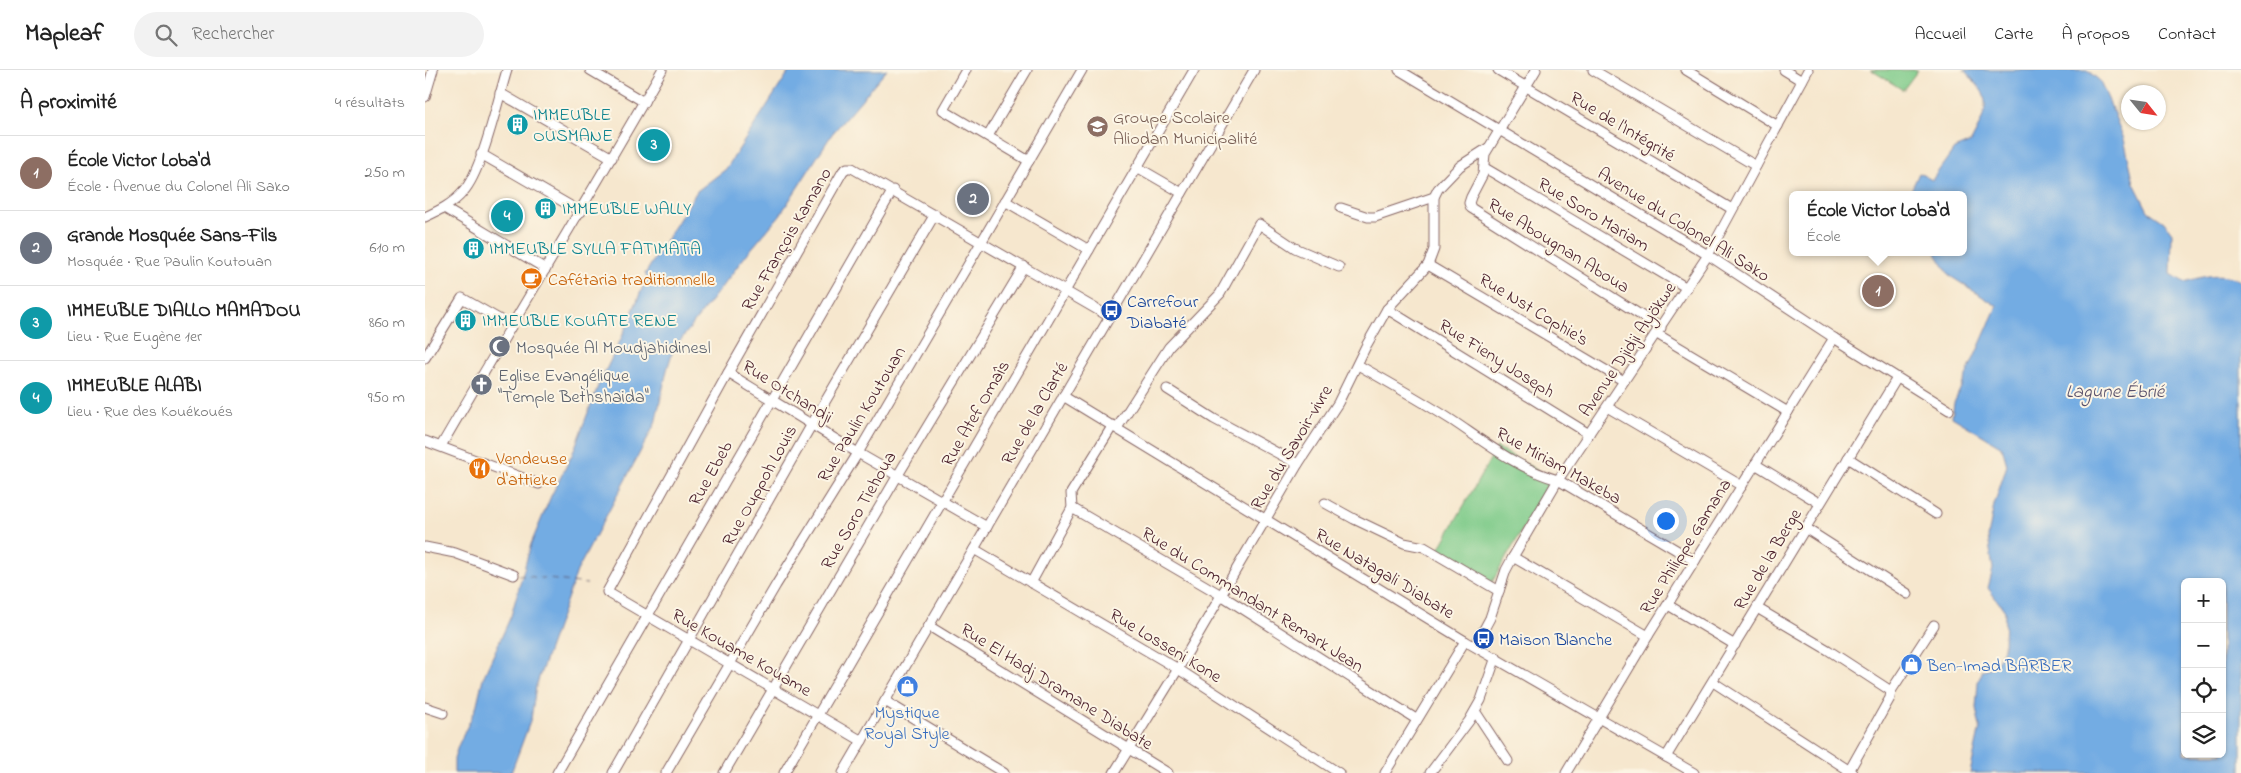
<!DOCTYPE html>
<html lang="fr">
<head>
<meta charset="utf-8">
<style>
  :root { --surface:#fff; --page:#f2f2f2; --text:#222; --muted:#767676; --line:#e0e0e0; --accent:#2563eb }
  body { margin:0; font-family:"Indie Flower",sans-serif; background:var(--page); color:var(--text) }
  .controls { position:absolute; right:15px; bottom:15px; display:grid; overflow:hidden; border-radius:8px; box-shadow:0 1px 4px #0004 }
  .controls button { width:45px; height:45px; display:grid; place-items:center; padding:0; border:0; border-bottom:1px solid var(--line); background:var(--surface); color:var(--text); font:25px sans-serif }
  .compass { position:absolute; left:1696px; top:15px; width:45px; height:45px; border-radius:50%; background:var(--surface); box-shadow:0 1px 4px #0004; rotate:120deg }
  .you { position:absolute; left:1240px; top:450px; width:18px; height:18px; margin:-12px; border:4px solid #fff; border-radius:50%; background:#1a73e8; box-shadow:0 0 0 8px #1a73e833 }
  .badge { display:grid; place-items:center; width:32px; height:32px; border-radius:50%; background:var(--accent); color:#fff; font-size:16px; font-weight:700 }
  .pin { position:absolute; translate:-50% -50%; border:2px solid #fff; box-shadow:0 1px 5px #0006 }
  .popup { position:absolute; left:1364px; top:121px; width:178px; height:65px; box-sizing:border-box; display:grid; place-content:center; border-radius:8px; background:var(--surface); filter:drop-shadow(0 1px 4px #0005); font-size:16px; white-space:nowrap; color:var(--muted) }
  .popup b { font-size:19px; color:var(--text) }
  .popup::after { content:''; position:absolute; left:50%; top:100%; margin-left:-10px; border:10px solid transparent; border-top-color:var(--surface) }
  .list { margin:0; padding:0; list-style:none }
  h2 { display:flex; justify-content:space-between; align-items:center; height:65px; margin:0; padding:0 20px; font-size:21px }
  h2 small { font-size:16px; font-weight:400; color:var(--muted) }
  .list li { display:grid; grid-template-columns:32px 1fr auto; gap:15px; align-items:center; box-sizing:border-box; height:75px; padding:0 20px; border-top:1px solid var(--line) }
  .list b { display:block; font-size:19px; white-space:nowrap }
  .list p { margin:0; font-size:16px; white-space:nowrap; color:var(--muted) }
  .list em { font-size:16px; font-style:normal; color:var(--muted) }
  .icon { flex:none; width:28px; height:28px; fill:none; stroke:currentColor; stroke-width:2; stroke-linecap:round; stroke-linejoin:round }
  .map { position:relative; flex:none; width:1816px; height:703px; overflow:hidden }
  header { display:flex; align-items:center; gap:30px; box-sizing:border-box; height:70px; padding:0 25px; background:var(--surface); border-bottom:1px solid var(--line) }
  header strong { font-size:24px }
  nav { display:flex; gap:28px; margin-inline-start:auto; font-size:18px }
  .search { width:350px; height:45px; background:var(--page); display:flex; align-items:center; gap:12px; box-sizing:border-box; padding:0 18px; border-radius:28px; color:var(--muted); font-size:19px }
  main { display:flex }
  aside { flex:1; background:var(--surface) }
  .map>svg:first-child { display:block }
</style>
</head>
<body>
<header>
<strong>Mapleaf</strong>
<div class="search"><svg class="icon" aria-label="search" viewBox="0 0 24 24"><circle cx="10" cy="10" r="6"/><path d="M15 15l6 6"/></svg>Rechercher</div>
<nav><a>Accueil</a><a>Carte</a><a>À propos</a><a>Contact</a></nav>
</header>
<main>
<aside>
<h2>À proximité<small>4 résultats</small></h2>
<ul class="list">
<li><span class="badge" style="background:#8d6e63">1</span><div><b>École Victor Loba'd</b><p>École · Avenue du Colonel Ali Sako</p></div><em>250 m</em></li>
<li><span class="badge" style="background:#6b7280">2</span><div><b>Grande Mosquée Sans-Fils</b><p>Mosquée · Rue Paulin Koutouan</p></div><em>610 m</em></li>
<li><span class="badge" style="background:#0f9aa8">3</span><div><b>IMMEUBLE DIALLO MAMADOU</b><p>Lieu · Rue Eugène 1er</p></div><em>860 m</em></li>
<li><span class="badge" style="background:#0f9aa8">4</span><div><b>IMMEUBLE ALABI</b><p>Lieu · Rue des Kouékoués</p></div><em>950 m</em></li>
</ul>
</aside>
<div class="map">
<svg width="1816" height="703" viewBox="0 0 1816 703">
  <rect width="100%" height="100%" fill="#fcf5e5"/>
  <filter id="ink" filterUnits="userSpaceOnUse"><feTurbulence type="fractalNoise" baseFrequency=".02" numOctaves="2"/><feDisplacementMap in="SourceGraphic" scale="10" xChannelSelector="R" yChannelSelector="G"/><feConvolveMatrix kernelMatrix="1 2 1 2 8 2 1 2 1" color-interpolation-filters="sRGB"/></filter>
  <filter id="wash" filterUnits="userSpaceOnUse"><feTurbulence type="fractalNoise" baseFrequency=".0096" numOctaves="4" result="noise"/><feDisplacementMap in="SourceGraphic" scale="20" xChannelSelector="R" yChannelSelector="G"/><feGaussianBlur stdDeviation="1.12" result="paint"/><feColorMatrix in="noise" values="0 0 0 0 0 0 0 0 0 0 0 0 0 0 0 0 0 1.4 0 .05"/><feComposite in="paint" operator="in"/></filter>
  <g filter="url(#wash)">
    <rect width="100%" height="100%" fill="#f6e7ce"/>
    <!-- green -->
    <g fill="#7fcb8a" stroke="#64755a">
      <polygon points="1446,0 1493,0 1478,20"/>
      <polygon points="1072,377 1127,409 1066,514 1012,483"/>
    </g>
    <!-- water -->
    <g fill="#73ace3" stroke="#5e6687" fill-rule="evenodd">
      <polygon points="365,0 462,0 407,64 355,145 322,184 248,280 242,300 230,354 152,501 111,616 106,649 86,703 29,703 29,689 33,676 51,638 58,608 86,546 106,474 126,426 147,385 173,316 196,269 222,207 220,204 272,121 301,99"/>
      <path d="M1539,0h123l13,11 8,18 16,40 10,44 14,28 16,11 8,11 -1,41 13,8c20,-6 38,-11 57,-1v492h-271l10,-46 -4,-19 2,-26 5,-12 12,-4 9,-20 1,-35 -17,-23 5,-19 -5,-32 6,-32 13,-40 -5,-18 -50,-30 2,-14 43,-97 -47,-30 -15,-24h28v-57h-54l10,-22 13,7 22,-31 17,-7c6,-12 18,-32 13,-46 -3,-9 -14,-19 -20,-26zM1760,512h37v172h-37z"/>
    </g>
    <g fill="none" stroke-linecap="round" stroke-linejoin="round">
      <!-- ferry -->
      <polyline stroke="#58506b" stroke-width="1" stroke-dasharray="6 5" stroke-linecap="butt" points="93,505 162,514"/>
    </g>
  </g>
  <g filter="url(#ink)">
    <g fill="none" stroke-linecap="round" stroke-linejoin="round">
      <defs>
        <g id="minor">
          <polyline points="165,0 219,32"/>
          <polyline points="541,0 518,40 604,91"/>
          <polyline points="974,0 1283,185 1409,268 1524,340"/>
          <polyline points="1073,0 1307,139"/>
          <polyline points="1111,0 1060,84 1058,104 1046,127 1044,133 1046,138 1236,258"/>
          <polyline points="1168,0 1331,96"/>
          <polyline points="1261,0 1353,56"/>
          <polyline points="1359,0 1377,11"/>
          <polyline points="75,23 187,88"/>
          <polyline points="0,27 8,0"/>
          <polyline points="563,66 602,0"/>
          <polyline points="56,84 156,142"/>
          <polyline points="712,97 757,123"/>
          <polyline points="1060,98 1262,218"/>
          <polyline points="580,131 664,180"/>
          <polyline points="19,138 121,199"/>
          <polyline points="916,138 943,147 950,147 1009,127"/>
          <path d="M0,147c13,-6 28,-13 38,-25 19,-20 35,-93 44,-122"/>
          <polyline points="1003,195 1199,311"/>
          <polyline points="962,239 1164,364"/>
          <polyline points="1232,264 1363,342"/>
          <polyline points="0,288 37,228 86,256"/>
          <path d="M933,295c32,18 64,36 95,56 34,23 66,48 105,59l137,81"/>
          <polyline points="303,303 433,383 562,457"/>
          <polyline points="742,319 789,349 873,394"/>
          <polyline points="638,326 1040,571 1269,703"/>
          <polyline points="1182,337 1317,416"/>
          <polyline points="692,358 744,277 795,224 834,154 870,178 914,197"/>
          <polyline points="0,371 114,414"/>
          <path d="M16,376c73,-126 149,-250 221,-376"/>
          <polyline points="1423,388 1511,444"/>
          <polyline points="1330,394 1394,433"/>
          <polyline points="900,433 929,449 979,473 999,477 1074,521"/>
          <polyline points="647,438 796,525 991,649"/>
          <polyline points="1380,458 1483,524"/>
          <polyline points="0,477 30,483 89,505"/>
          <polyline points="549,479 753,599 914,703"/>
          <polyline points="1088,487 1223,566"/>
          <polyline points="606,513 647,438 646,423 688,355"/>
          <polyline points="1243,535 1310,575"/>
          <polyline points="1332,538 1403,580 1466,621 1465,628 1423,703"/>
          <polyline points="504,556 743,703"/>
          <polyline points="1050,576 1065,548 1081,500 1088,487 1133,410 1283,185 1383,0"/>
          <polyline points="1288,612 1428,703"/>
          <polyline points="1466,621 1509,555"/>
          <polyline points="460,631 579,703"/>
          <polyline points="0,637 18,643"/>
          <polyline points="1050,641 1083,691"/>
          <polyline points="437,671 182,522 303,303 418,101 422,98 427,98 685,247"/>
          <polyline points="1241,687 1472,308"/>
          <polyline points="132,703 468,120"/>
          <polyline points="188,703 387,354 510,144"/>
          <polyline points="241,703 351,515 433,383 657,0"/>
          <polyline points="299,703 473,405 599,196"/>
          <polyline points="359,703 769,0"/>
          <polyline points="418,703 829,0"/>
          <polyline points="689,703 753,599 873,394 913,333 941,276 962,239 1003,195 1009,179 1009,127 1013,119 1035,96 1063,78"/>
          <polyline points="960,703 1040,571"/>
          <polyline points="1005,703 1044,651 1056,630 1071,587"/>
          <polyline points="1141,703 1223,566 1409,268"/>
        </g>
      </defs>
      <!-- minor casing -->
      <use href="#minor" stroke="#866564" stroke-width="11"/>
      <!-- minor -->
      <use href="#minor" stroke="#fff" stroke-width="9"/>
    </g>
  </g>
  <!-- icons -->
  <defs>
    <symbol id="building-disc" viewBox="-11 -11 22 22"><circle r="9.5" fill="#0f9aa8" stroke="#fcf5e5"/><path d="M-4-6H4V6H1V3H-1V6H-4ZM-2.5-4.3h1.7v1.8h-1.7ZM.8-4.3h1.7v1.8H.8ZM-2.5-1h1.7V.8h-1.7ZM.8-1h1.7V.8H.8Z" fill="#fff"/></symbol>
    <symbol id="school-disc" viewBox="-11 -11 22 22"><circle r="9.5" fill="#8d6e63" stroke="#fcf5e5"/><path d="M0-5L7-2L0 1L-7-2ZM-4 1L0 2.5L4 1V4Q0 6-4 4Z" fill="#fff"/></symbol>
    <symbol id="cafe-disc" viewBox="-11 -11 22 22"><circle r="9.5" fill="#e8710a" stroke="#fcf5e5"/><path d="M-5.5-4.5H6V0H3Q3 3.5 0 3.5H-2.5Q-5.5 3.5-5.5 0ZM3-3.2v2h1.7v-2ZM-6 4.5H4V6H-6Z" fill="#fff"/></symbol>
    <symbol id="bus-disc" viewBox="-11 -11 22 22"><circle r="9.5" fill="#1a4fb4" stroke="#fcf5e5"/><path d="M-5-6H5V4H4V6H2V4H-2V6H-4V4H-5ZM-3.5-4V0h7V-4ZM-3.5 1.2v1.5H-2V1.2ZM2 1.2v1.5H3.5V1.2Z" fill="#fff"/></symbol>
    <symbol id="mosque-disc" viewBox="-11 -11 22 22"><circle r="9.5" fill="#6b7280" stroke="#fcf5e5"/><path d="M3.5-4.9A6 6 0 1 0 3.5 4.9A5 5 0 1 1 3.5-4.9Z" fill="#fff"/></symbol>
    <symbol id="church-disc" viewBox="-11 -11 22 22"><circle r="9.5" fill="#6b7280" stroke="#fcf5e5"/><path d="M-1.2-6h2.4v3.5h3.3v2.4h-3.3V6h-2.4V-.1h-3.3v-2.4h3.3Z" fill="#fff"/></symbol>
    <symbol id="restaurant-disc" viewBox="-11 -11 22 22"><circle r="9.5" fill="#e8710a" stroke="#fcf5e5"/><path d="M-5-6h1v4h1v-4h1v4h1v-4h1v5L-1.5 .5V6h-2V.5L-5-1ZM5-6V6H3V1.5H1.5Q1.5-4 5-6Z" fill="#fff"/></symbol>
    <symbol id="shop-disc" viewBox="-11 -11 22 22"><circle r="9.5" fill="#3f7fe0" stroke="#fcf5e5"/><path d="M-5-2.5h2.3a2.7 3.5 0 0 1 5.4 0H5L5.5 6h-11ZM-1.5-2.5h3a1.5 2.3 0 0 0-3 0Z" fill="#fff"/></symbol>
  </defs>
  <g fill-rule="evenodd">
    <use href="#building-disc" x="80" y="42" width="25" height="25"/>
    <use href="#school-disc" x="660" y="44" width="25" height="25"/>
    <use href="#building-disc" x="108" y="126" width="25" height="25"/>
    <use href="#building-disc" x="36" y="166" width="25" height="25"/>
    <use href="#cafe-disc" x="94" y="196" width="25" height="25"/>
    <use href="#bus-disc" x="674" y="228" width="25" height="25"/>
    <use href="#building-disc" x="28" y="238" width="25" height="25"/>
    <use href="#mosque-disc" x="62" y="264" width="25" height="25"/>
    <use href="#church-disc" x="44" y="302" width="25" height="25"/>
    <use href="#restaurant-disc" x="42" y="386" width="25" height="25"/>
    <use href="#bus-disc" x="1046" y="556" width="25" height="25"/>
    <use href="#shop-disc" x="1474" y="582" width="25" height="25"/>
    <use href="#shop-disc" x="470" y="604" width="25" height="25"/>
  </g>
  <g text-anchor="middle" stroke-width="4" stroke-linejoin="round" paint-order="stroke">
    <!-- culture labels -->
    <g font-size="18" fill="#0d838f" stroke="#fcf5e5" text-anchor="start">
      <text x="108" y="50">IMMEUBLE<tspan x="108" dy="21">OUSMANE</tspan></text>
      <text x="137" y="144">IMMEUBLE WALLY</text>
      <text x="64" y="184">IMMEUBLE SYLLA FATIMATA</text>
      <text x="57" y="256">IMMEUBLE KOUATE RENE</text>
    </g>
    <!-- education labels -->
    <g font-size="18" fill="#785e54" stroke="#fcf5e5" text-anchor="start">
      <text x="688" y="53">Groupe Scolaire<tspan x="688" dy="21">Aliodan Municipalité</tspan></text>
    </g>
    <!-- street labels -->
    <g font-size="18" fill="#4a1f2b" stroke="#fcf5e5">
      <text transform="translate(1198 56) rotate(31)" y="6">Rue de l'Intégrité</text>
      <text transform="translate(1169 144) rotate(31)" y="6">Rue Soro Mariam</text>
      <text transform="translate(1259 154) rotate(32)" y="6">Avenue du Colonel Ali Sako</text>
      <text transform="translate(361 169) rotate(-60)" y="6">Rue François Kamano</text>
      <text transform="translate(1134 175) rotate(32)" y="6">Rue Abougnan Aboua</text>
      <text transform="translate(1109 239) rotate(31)" y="6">Rue Nst Cophie's</text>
      <text transform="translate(1202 279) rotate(-56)" y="6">Avenue Djidji Ayökwe</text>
      <text transform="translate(1072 288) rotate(32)" y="6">Rue Fieny Joseph</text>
      <text transform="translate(363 321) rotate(32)" y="6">Rue Otchandji</text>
      <text transform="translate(550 343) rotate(-60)" y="6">Rue Atef Omaîs</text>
      <text transform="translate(609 343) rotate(-60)" y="6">Rue de la Clarté</text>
      <text transform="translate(436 344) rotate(-59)" y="6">Rue Paulin Koutouan</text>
      <text transform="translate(866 377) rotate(-59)" y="6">Rue du Savoir-vivre</text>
      <text transform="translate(1134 395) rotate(29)" y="6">Rue Miriam Makeba</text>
      <text transform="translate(285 403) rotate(-61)" y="6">Rue Ebeb</text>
      <text transform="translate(334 415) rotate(-61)" y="6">Rue Ouppoh Louis</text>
      <text transform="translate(433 440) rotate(-60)" y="6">Rue Soro Tiehoua</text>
      <text transform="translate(1260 476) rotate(-58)" y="6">Rue Philippe Gamana</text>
      <text transform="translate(1342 489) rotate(-59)" y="6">Rue de la Berge</text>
      <text transform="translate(960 503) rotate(31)" y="6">Rue Natagali Diabate</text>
      <text transform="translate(828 529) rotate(32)" y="6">Rue du Commandant Remark Jean</text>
      <text transform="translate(741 575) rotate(31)" y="6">Rue Losseni Kone</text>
      <text transform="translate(317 582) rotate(30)" y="6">Rue Kouame Kouame</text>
      <text transform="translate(632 616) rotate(32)" y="6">Rue El Hadj Dramane Diabate</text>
    </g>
    <!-- food labels -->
    <g font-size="18" fill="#c56008" stroke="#fcf5e5" text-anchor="start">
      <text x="123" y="215">Cafétaria traditionnelle</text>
      <text x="71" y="394">Vendeuse<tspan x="71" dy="21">d'attieke</tspan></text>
    </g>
    <!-- transit labels -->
    <g font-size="18" fill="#164399" stroke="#fcf5e5" text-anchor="start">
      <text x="702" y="237">Carrefour<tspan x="702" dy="21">Diabaté</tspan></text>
      <text x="1074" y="575">Maison Blanche</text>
    </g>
    <!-- worship labels -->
    <g font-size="18" fill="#5b616d" stroke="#fcf5e5" text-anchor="start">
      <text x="91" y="283">Mosquée Al Moudjahidinesl</text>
      <text x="73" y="311">Eglise Evangélique<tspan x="73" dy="21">"Temple Bethshaida"</tspan></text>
    </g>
    <!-- shop labels -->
    <g font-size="18" fill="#366cbe" stroke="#fcf5e5" text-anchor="start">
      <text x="1502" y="601">Ben-Imad BARBER</text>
      <text x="482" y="648" text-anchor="middle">Mystique<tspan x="482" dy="21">Royal Style</tspan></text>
    </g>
    <!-- water labels -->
    <g font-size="19" font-style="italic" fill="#58506b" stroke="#fcf5e5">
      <text x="1690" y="327">Lagune Ébrié</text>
    </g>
  </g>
</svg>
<div class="controls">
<button>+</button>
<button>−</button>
<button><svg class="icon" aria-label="locate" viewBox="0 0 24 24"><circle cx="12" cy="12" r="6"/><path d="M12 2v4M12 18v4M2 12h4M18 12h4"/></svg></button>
<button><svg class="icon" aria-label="layers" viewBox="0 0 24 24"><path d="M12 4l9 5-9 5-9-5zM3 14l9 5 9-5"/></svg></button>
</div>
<svg class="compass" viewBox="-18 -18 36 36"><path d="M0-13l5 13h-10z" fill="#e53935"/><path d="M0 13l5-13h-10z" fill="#767676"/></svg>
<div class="you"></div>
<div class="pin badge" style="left:1453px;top:221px;background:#8d6e63">1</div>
<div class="popup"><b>École Victor Loba'd</b>École</div>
<div class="pin badge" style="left:548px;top:129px;background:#6b7280">2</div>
<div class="pin badge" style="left:229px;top:75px;background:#0f9aa8">3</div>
<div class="pin badge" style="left:82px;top:146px;background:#0f9aa8">4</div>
</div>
</main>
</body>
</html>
